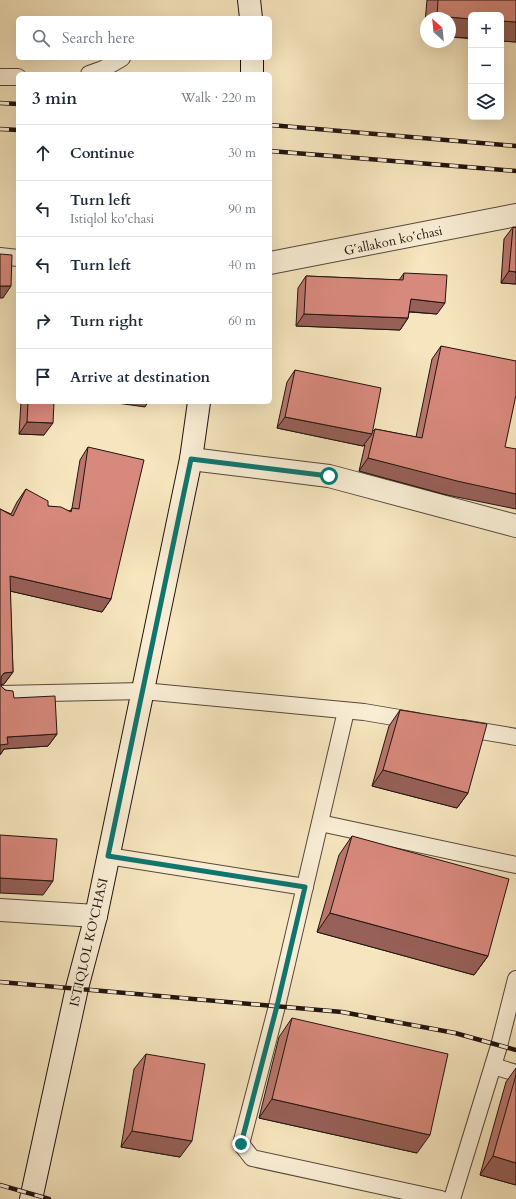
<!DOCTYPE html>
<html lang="en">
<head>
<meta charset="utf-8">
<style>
  :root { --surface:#fff; --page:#f6f6f7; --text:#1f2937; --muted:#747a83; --line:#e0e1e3 }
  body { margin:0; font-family:Cardo,serif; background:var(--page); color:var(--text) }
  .controls { position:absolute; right:12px; top:12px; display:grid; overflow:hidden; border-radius:6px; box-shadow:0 4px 16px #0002 }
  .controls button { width:36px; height:36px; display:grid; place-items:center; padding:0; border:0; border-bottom:1px solid var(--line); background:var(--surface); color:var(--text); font:20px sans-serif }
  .compass { position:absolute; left:420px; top:12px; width:36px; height:36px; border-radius:50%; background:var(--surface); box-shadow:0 4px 16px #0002; rotate:333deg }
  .stop { position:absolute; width:12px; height:12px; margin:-9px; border:3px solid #0f766e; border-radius:50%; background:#fff }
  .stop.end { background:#0f766e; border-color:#fff; box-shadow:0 1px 4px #0008 }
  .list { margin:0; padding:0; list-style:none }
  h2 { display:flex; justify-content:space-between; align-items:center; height:52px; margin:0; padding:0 16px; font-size:17px }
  h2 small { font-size:13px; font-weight:400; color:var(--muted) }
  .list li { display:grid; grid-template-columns:26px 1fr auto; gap:12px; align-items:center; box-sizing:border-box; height:56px; padding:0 16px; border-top:1px solid var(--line) }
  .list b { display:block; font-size:15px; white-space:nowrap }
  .list p { margin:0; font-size:13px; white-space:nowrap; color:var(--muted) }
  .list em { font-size:13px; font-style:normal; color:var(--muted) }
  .icon { flex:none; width:22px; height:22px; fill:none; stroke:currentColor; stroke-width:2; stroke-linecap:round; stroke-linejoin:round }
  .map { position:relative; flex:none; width:516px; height:1199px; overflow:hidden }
  .search { position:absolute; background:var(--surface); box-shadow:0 4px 16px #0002; left:16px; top:16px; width:256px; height:44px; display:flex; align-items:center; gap:10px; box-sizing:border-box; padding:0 14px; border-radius:6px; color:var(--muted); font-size:15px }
  .panel { position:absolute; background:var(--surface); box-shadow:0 4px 16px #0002; left:16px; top:72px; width:256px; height:332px; border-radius:6px }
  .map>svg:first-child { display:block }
</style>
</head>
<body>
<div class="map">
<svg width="516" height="1199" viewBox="0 0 516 1199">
  <rect width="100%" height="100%" fill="#f6e5be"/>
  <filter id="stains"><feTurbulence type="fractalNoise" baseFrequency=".005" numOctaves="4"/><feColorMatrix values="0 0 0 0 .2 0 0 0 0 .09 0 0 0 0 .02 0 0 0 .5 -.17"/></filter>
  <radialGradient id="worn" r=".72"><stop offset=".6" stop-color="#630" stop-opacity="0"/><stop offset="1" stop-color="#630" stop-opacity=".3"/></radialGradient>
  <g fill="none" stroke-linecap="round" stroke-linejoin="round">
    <defs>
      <g id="service">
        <polyline points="89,74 103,69 122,58"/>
        <polyline points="0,77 18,77"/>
        <polyline points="0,256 18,258"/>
        <polyline points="0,694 143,691 364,712 417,721"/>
        <polyline points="346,711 277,1006 241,1144 252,1158 441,1199"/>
        <polyline points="463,728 516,737"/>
        <polyline points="320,823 516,865"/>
        <polyline points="108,856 305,887"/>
        <polyline points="493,1066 516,1073"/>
        <polyline points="452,1199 499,1046 516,979"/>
      </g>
      <g id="minor">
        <polyline points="270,263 516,215"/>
        <polyline points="191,459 329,476 516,526"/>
        <polyline points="0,910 96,916"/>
      </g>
      <g id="secondary">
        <polyline points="249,0 251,18"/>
        <polyline points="252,74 252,58"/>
        <polyline points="31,1199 77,988 96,916 191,459 199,402"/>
      </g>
    </defs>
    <!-- service casing -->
    <use href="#service" stroke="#56483b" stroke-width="18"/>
    <!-- minor casing -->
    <use href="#minor" stroke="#56483b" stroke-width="24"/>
    <!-- secondary casing -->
    <use href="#secondary" stroke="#21140f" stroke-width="24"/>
    <!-- service -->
    <use href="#service" stroke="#f9eed5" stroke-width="16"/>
    <!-- minor -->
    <use href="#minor" stroke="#f9eed5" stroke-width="22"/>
    <!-- secondary -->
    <use href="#secondary" stroke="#f9eed5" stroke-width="22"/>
    <defs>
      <g id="rail">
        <polyline points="0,103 18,104"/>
        <polyline points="270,125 516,146"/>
        <polyline points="0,129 18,130"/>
        <polyline points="270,151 516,171"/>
        <polyline points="0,982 342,1012 455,1033 516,1050"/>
        <polyline points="0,1185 49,1199"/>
      </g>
    </defs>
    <!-- rail casing -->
    <use href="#rail" stroke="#21140f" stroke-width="4.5"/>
    <!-- rail -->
    <use href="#rail" stroke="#f9eed5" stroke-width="3" stroke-dasharray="9" stroke-linecap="butt"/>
  </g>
  <!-- wall -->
  <g fill="#ba766c" stroke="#21140f">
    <polygon points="427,0 516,0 516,42 450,37 450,18 426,18 426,35 424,34"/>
    <polygon points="513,227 516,228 516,284 501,283 504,239"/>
    <polygon points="404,273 437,314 409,312 408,318 400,330 296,326 298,288 306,276 399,280"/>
    <polygon points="441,346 447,495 359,471 365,445 363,446 277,428 287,382 295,370 372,432 375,429 416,437 432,359"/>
    <polygon points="21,402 54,402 44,435 19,434"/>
    <polygon points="88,447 111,599 102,612 10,591 13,672 4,684 1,685 1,686 14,698 57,734 48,746 4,749 0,755 0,509 11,514 17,502 26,489 48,506 70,511 72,508 80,460"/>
    <polygon points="400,710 468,793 457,808 372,786 389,726"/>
    <polygon points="352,836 488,956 474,975 317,932 339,855"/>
    <polygon points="292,1018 417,1153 259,1118 279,1037"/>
    <polygon points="146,1054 180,1157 121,1147 134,1069"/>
    <polygon points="516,1068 516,1185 480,1175 506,1082"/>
  </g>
  <!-- shaded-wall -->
  <g fill="#976058" stroke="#21140f">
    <polygon points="437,16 471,19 471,38 450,37 450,18 436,18"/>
    <polygon points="501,21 516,22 516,42 501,41"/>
    <polygon points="509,271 516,272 516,284 501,283"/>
    <polygon points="0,286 11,286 3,298 0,298"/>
    <polygon points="411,299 445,303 437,314 402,311"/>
    <polygon points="304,314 408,318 400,330 296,326"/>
    <polygon points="110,402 148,402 145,407"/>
    <polygon points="285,417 372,434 363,446 277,428"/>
    <polygon points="27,422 53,423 44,435 19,434"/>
    <polygon points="368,458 516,494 516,509 447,495 359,471"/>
    <polygon points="10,576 111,599 102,612 1,589"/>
    <polygon points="13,672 4,684 0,685 0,678 4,673"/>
    <polygon points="57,734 48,746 4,749 0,755 0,745 7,737"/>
    <polygon points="383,770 468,793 457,808 372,786"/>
    <polygon points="0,878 53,881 43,895 0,893"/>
    <polygon points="330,913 488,956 474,975 317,932"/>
    <polygon points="272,1099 430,1135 417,1153 259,1118"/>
    <polygon points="132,1131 192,1141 180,1157 121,1147"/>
    <polygon points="493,1156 516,1163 516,1185 480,1175"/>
  </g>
  <!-- building -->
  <g fill="#d8897d" stroke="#21140f">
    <polygon points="438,0 516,0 516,22 501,21 501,15 471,15 471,19 437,16"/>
    <polygon points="513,227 516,228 516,272 509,271"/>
    <polygon points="0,254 12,255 11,286 0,286"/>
    <polygon points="404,273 447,275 445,303 411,299 408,318 304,314 306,276 403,280"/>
    <polygon points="441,346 516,361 516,395 505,447 516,449 516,494 457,481 368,458 375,429 422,438"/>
    <polygon points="295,370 381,388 372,434 285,417"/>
    <polygon points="28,402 54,402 53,423 27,422"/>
    <polygon points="88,447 144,460 111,599 10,576 13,672 4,673 1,677 1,686 5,690 13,691 14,698 55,696 57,734 7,737 8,744 0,745 0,509 13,516 26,489 48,501 48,506 61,507 71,512 72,508 79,509"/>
    <polygon points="400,710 487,724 468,793 383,770"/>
    <polygon points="0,835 57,839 53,881 0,878"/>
    <polygon points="352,836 509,879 488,956 330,913"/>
    <polygon points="292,1018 448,1054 430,1135 272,1099"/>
    <polygon points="146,1054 205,1064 192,1141 132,1131"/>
    <polygon points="516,1075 516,1163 493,1156"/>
  </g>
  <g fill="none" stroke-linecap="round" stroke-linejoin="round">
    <!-- route -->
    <polyline stroke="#0f766e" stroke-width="5" points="241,1144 277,1006 305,887 108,856 191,459 329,476"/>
  </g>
  <g text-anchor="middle" stroke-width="3.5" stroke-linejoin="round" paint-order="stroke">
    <!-- street labels -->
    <g font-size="13" fill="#21140f" stroke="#f9eed5">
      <text transform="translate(393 240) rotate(-12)" y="5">Gʻallakon koʻchasi</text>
      <text transform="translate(88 942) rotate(-77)" y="5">ISTIQLOL KO'CHASI</text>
    </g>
  </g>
  <rect width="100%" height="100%" filter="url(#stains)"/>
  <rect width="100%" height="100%" fill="url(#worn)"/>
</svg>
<div class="controls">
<button>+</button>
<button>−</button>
<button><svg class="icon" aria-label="layers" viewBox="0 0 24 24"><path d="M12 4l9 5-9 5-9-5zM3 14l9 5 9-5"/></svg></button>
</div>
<svg class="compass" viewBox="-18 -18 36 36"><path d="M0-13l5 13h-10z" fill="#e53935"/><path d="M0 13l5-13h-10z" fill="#747a83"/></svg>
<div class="stop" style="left:329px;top:476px"></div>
<div class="stop end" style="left:241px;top:1144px"></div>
<div class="search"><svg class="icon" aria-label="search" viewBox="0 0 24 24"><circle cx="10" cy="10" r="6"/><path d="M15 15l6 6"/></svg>Search here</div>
<section class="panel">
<h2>3 min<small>Walk · 220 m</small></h2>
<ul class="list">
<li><svg class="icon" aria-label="ahead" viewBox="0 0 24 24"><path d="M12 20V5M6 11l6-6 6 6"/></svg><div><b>Continue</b></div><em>30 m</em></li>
<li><svg class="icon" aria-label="left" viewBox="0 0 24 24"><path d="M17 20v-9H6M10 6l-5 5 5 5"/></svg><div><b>Turn left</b><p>Istiqlol ko'chasi</p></div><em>90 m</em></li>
<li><svg class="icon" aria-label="left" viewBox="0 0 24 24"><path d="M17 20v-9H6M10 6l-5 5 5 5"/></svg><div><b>Turn left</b></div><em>40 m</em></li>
<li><svg class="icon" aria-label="right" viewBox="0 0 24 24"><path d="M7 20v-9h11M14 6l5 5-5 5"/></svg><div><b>Turn right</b></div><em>60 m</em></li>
<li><svg class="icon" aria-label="arrive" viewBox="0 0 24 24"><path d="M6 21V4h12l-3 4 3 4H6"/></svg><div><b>Arrive at destination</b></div></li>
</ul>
</section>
</div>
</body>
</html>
